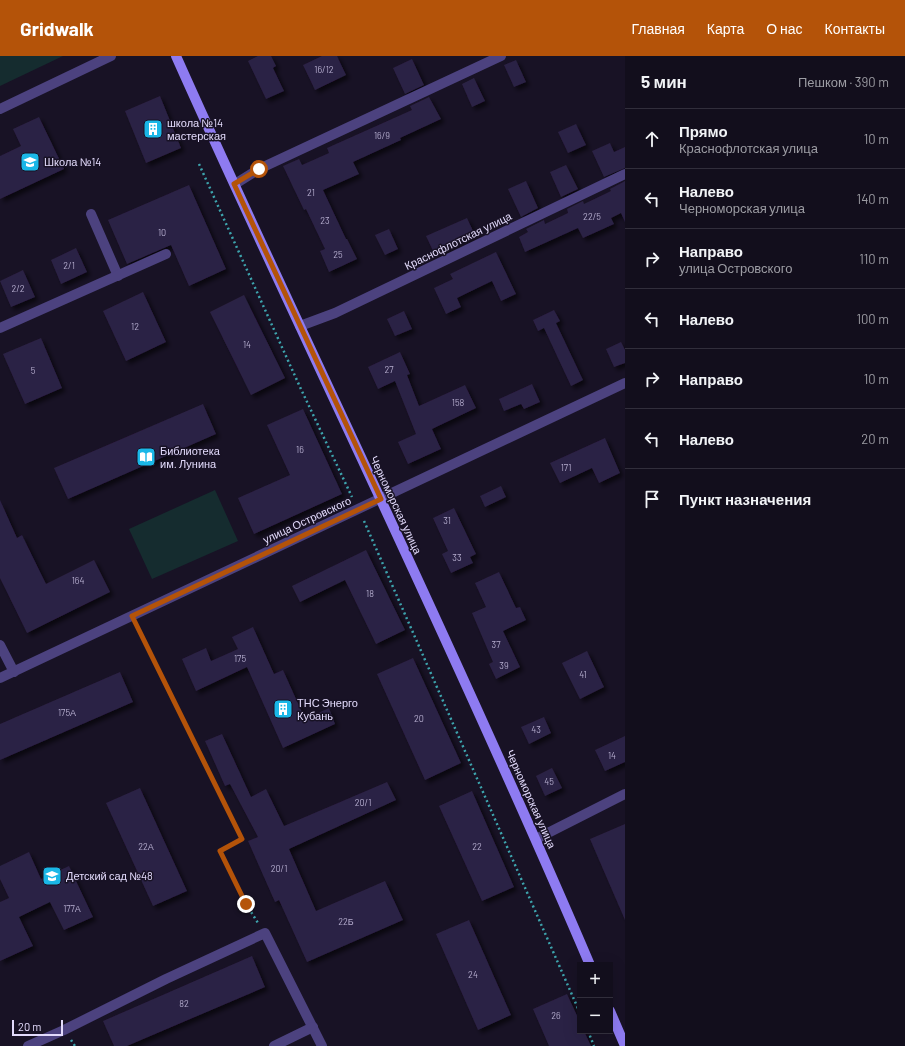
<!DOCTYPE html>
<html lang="ru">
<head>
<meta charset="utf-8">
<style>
  :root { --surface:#120e1c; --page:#1b1725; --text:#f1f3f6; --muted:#9c9ca3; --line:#312e3b; --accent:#b45309 }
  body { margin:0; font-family:Barlow,sans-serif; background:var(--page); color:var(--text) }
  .controls { position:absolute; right:12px; bottom:12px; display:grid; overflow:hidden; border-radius:0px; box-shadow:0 4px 16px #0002 }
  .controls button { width:36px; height:36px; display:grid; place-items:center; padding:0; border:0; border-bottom:1px solid var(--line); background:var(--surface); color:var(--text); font:20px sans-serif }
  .scale { position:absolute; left:12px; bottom:10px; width:51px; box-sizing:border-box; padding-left:4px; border:2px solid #e2dafb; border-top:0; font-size:11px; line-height:14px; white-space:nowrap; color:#e2dafb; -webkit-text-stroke:3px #181225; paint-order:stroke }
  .stop { position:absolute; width:12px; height:12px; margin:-9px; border:3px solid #b45309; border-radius:50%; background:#fff }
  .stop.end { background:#b45309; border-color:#fff; box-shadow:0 1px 4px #0008 }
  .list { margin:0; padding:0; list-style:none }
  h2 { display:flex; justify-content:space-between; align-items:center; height:52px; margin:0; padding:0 16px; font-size:17px }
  h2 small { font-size:13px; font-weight:400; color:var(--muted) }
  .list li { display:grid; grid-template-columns:26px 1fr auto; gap:12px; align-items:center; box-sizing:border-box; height:60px; padding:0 16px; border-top:1px solid var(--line) }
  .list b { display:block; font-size:15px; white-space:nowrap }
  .list p { margin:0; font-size:13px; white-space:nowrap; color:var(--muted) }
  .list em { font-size:13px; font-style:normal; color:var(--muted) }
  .icon { flex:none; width:22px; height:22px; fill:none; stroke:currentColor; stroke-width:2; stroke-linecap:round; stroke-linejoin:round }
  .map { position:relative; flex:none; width:625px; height:990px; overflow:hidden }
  header { display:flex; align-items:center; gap:24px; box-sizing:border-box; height:56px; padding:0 20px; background:var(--accent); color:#fff }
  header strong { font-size:19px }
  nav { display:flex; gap:22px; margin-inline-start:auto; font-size:14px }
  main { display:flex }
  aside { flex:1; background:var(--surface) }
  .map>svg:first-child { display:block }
</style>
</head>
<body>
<header>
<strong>Gridwalk</strong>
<nav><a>Главная</a><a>Карта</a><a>О нас</a><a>Контакты</a></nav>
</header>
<main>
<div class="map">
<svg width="625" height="990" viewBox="0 0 625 990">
  <defs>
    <filter id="shadow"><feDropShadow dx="3.5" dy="3.5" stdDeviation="2" flood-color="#0009"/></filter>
  </defs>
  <rect width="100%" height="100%" fill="#181225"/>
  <!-- pitch -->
  <g fill="#152c2f">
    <polygon points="0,0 63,0 0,30"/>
    <polygon points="215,434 238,485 152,523 129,473"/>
  </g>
  <!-- building -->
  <g fill="#2c2044" filter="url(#shadow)">
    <polygon points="258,0 271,0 276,10 273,12 284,35 266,43 248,5"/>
    <polygon points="322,0 337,0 346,19 315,34 303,9"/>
    <polygon points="412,3 424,29 405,38 393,12"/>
    <polygon points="516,4 526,26 514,31 504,9"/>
    <polygon points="474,22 485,45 472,51 462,28"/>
    <polygon points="160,40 181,92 146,107 125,55"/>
    <polygon points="429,41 441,63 400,82 401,84 353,106 359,118 323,134 346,183 347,183 357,203 329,216 320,195 325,193 306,153 304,154 283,110 299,103 302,109 329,97 327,92 412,54 410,50"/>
    <polygon points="39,61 64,113 0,143 0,100 21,90 13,73"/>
    <polygon points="576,68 586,89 568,97 558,76"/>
    <polygon points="610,87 614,96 625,91 625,112 604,121 592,95"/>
    <polygon points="566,109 578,133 561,141 550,116"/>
    <polygon points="526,125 538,152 521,161 508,133"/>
    <polygon points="625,125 625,166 621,157 611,162 614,168 583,182 578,172 525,196 519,181 528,176 526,173 544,164 545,168 568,157 567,153 583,145 584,148 611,135 610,133"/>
    <polygon points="189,129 226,213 189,230 171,189 127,208 108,164"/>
    <polygon points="467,162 474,177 434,197 426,180"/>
    <polygon points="389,173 398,193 385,199 375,179"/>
    <polygon points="76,192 87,216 61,228 51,204"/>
    <polygon points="496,196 516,238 501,245 492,225 457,242 461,251 446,258 434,232 453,223 450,218"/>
    <polygon points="23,214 35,241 11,251 0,225"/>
    <polygon points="143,236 166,286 126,305 103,255"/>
    <polygon points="244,239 285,322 251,339 210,256"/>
    <polygon points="554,254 560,265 556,267 583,324 571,330 544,272 538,275 533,264"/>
    <polygon points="404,255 412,273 395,280 387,263"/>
    <polygon points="41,282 62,332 25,348 3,298"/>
    <polygon points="621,286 625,294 625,307 614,311 606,293"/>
    <polygon points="400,296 410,318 407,319 419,350 465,329 476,352 432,373 441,393 408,408 398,386 416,378 395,325 378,333 368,311"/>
    <polygon points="532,328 540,346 524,353 521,348 504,355 499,343"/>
    <polygon points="203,348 216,378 68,443 54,412"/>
    <polygon points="303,353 342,438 254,478 238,442 290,419 267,369"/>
    <polygon points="605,382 620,417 599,427 592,412 560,427 550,407"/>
    <polygon points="501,430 506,441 485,451 480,440"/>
    <polygon points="0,444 17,482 22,479 46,528 94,504 110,536 27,577 0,522"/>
    <polygon points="454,452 476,498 470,501 473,507 451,517 442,498 448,495 433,462"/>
    <polygon points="366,494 405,574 376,588 345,524 300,546 292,530"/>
    <polygon points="499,516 516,552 520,551 526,564 503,575 520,611 496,623 489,608 493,606 472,557 486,551 475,527"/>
    <polygon points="253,571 274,618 283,614 305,663 329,652 335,668 283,692 247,611 196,635 182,603 206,592 211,605 238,593 232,581"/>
    <polygon points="587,595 604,631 580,643 562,607"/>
    <polygon points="413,602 461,707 425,724 377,618"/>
    <polygon points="120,616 133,646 0,704 0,668"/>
    <polygon points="544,661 551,677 529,688 521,671"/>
    <polygon points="222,678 251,741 266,733 284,770 387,726 396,744 289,793 316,855 385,825 403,864 307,906 279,844 275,846 248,785 258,781 230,728 225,730 205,685"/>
    <polygon points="625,680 625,706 605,715 595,694"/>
    <polygon points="552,712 562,732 545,740 536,720"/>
    <polygon points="140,732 187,835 153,850 106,747"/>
    <polygon points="472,735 514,831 482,845 439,750"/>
    <polygon points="625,768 625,864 590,783"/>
    <polygon points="29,796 41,823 69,810 93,861 64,874 50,846 19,861 33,890 0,905 0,846 9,842 0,823 0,810"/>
    <polygon points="469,864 511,959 478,974 436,878"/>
    <polygon points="252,900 265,931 127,990 114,990 103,965"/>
    <polygon points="567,938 580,966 580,975 584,975 591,990 549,990 533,953"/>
  </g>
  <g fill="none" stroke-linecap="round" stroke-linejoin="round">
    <!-- path -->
    <g stroke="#3da4ad" stroke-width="2.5" stroke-dasharray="2 3" stroke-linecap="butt">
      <polyline points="199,108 300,331 352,441"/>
      <polyline points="364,465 580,957"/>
      <polyline points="138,571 242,783 220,795 246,848 258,867"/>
      <polyline points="588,975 594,990"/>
      <polyline points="71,984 75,990"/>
    </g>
    <!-- service -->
    <g stroke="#4c427f" stroke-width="10">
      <polyline points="0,53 111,0"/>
      <polyline points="235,128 259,113 501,0"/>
      <polyline points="91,158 118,220"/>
      <polyline points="300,270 335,257 625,118"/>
      <polyline points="0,272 166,198"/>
      <polyline points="0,589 14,616"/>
      <polyline points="0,622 625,327"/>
      <polyline points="536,783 625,738"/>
      <polyline points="28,990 64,974 166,923 265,877 322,990"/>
      <polyline points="274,990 313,971"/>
    </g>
    <!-- secondary -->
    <g stroke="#8e7bf1" stroke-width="10">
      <path d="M176,0c66,148 136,295 204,442 72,155 143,310 210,467"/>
      <polyline points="610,955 625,990"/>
    </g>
  </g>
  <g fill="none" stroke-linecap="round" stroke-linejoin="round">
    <!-- route -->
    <polyline stroke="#b45309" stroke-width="5" points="246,848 220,795 242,783 132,560 381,443 234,128 259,113"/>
  </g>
  <!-- icons -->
  <defs>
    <symbol id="building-square" viewBox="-11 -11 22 22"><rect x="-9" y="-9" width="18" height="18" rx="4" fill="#1ab7e7" stroke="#181225"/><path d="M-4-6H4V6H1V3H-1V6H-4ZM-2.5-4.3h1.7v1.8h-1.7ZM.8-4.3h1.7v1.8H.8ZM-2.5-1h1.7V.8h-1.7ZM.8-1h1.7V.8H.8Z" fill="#fff"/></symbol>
    <symbol id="school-square" viewBox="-11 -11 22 22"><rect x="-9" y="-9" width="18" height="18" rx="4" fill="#1ab7e7" stroke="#181225"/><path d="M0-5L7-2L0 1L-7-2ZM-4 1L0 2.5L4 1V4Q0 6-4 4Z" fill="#fff"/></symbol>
    <symbol id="library-square" viewBox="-11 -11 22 22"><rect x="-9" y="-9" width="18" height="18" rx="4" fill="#1ab7e7" stroke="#181225"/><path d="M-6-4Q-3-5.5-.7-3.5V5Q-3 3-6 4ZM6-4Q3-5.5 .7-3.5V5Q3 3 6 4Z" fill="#fff"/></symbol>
  </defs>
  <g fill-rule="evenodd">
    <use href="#building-square" x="142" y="62" width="22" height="22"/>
    <use href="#school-square" x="19" y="95" width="22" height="22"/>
    <use href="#library-square" x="135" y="390" width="22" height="22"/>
    <use href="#building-square" x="272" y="642" width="22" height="22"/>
    <use href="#school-square" x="41" y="809" width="22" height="22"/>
  </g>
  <g text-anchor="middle" stroke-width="3" stroke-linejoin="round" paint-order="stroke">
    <!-- number labels -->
    <g font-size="9" fill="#b4accd">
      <text x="324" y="17">16/12</text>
      <text x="382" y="83">16/9</text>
      <text x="311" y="140">21</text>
      <text x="592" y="164">22/5</text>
      <text x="325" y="168">23</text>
      <text x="162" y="180">10</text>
      <text x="338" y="202">25</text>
      <text x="69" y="213">2/1</text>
      <text x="18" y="236">2/2</text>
      <text x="135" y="274">12</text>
      <text x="247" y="292">14</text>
      <text x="389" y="317">27</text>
      <text x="33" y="318">5</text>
      <text x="458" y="350">158</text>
      <text x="300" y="397">16</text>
      <text x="566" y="415">171</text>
      <text x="447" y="468">31</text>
      <text x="457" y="505">33</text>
      <text x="78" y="528">164</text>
      <text x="370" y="541">18</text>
      <text x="496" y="592">37</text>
      <text x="240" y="606">175</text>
      <text x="504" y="613">39</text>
      <text x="583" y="622">41</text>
      <text x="67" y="660">175А</text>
      <text x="419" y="666">20</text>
      <text x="536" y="677">43</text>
      <text x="612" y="703">14</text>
      <text x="549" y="729">45</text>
      <text x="363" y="750">20/1</text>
      <text x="146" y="794">22А</text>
      <text x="477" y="794">22</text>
      <text x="279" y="816">20/1</text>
      <text x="72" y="856">177А</text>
      <text x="346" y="869">22Б</text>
      <text x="473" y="922">24</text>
      <text x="184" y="951">82</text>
      <text x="556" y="963">26</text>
    </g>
    <!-- poi labels -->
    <g font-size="11" fill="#e2dafb" stroke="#181225" text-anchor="start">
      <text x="167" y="71">школа №14<tspan x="167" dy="13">мастерская</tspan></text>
      <text x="44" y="110">Школа №14</text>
      <text x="160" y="399">Библиотека<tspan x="160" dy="13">им. Лунина</tspan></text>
      <text x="297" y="651">ТНС Энерго<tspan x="297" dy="13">Кубань</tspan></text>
      <text x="66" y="824">Детский сад №48</text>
    </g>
    <!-- street labels -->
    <g font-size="11" fill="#e2dafb" stroke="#181225">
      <text transform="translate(458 185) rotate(-26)" y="4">Краснофлотская улица</text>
      <text transform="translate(396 449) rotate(65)" y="4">Черноморская улица</text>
      <text transform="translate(307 464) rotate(-25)" y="4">улица Островского</text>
      <text transform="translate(531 743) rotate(66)" y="4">Черноморская улица</text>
    </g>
  </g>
</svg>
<div class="controls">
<button>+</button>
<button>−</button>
</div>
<div class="scale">20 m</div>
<div class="stop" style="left:259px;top:113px"></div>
<div class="stop end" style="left:246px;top:848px"></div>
</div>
<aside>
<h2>5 мин<small>Пешком · 390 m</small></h2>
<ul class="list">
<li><svg class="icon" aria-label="ahead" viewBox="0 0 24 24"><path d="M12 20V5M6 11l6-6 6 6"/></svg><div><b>Прямо</b><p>Краснофлотская улица</p></div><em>10 m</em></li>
<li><svg class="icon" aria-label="left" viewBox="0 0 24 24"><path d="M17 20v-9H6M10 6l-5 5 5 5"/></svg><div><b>Налево</b><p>Черноморская улица</p></div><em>140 m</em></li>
<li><svg class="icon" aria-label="right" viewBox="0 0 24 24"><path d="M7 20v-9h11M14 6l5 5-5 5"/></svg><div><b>Направо</b><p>улица Островского</p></div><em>110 m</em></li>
<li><svg class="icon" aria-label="left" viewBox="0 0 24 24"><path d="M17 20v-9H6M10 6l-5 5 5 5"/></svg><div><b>Налево</b></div><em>100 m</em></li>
<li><svg class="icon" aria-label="right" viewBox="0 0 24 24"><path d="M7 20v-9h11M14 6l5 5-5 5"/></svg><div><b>Направо</b></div><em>10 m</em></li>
<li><svg class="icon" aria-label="left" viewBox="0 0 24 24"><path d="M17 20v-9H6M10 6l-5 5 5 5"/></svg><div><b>Налево</b></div><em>20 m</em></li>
<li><svg class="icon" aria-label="arrive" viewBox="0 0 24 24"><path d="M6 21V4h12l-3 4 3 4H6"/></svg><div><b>Пункт назначения</b></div></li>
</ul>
</aside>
</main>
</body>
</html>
